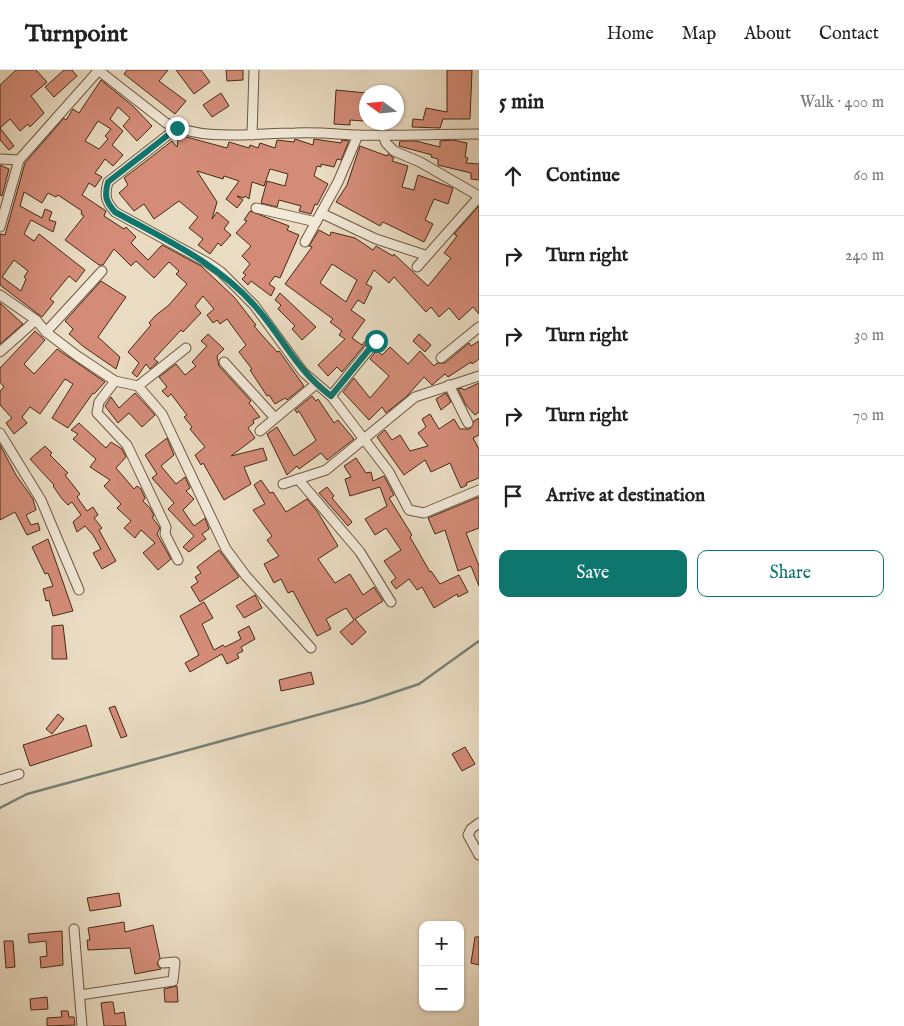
<!DOCTYPE html>
<html lang="en">
<head>
<meta charset="utf-8">
<style>
  :root { --surface:#fff; --page:#f6f6f6; --text:#222; --muted:#767676; --line:#e0e0e0; --accent:#0f766e }
  body { margin:0; font-family:"IM FELL English",serif; background:var(--page); color:var(--text) }
  .controls { position:absolute; right:15px; bottom:15px; display:grid; overflow:hidden; border-radius:10px; box-shadow:0 1px 4px #0004 }
  .controls button { width:45px; height:45px; display:grid; place-items:center; padding:0; border:0; border-bottom:1px solid var(--line); background:var(--surface); color:var(--text); font:25px sans-serif }
  .compass { position:absolute; left:359px; top:15px; width:45px; height:45px; border-radius:50%; background:var(--surface); box-shadow:0 1px 4px #0004; rotate:285deg }
  .stop { position:absolute; width:15px; height:15px; margin:-11px; border:4px solid #0f766e; border-radius:50%; background:#fff }
  .stop.end { background:#0f766e; border-color:#fff; box-shadow:0 1px 5px #0008 }
  .list { margin:0; padding:0; list-style:none }
  h2 { display:flex; justify-content:space-between; align-items:center; height:65px; margin:0; padding:0 20px; font-size:21px }
  h2 small { font-size:16px; font-weight:400; color:var(--muted) }
  .list li { display:grid; grid-template-columns:32px 1fr auto; gap:15px; align-items:center; box-sizing:border-box; height:80px; padding:0 20px; border-top:1px solid var(--line) }
  .list b { display:block; font-size:19px; white-space:nowrap }
  .list em { font-size:16px; font-style:normal; color:var(--muted) }
  .actions { display:flex; gap:10px; padding:15px 20px }
  .actions a { flex:1; padding:11px 0; border:1px solid var(--accent); border-radius:10px; text-align:center; font-size:18px; color:var(--accent) }
  .actions .main { background:var(--accent); color:#fff }
  .icon { flex:none; width:28px; height:28px; fill:none; stroke:currentColor; stroke-width:2; stroke-linecap:round; stroke-linejoin:round }
  .map { position:relative; flex:none; width:479px; height:956px; overflow:hidden }
  header { display:flex; align-items:center; gap:30px; box-sizing:border-box; height:70px; padding:0 25px; background:var(--surface); border-bottom:1px solid var(--line) }
  header strong { font-size:24px }
  nav { display:flex; gap:28px; margin-inline-start:auto; font-size:18px }
  main { display:flex }
  aside { flex:1; background:var(--surface) }
  .map>svg:first-child { display:block }
</style>
</head>
<body>
<header>
<strong>Turnpoint</strong>
<nav><a>Home</a><a>Map</a><a>About</a><a>Contact</a></nav>
</header>
<main>
<div class="map">
<svg width="479" height="956" viewBox="0 0 479 956">
  <rect width="100%" height="100%" fill="#eadcc3"/>
  <filter id="stains"><feTurbulence type="fractalNoise" baseFrequency=".004" numOctaves="4"/><feColorMatrix values="0 0 0 0 .2 0 0 0 0 .09 0 0 0 0 .02 0 0 0 .5 -.17"/></filter>
  <radialGradient id="worn" r=".72"><stop offset=".6" stop-color="#630" stop-opacity="0"/><stop offset="1" stop-color="#630" stop-opacity=".3"/></radialGradient>
  <g fill="none" stroke-linecap="round" stroke-linejoin="round">
    <!-- stream -->
    <polyline stroke="#778174" stroke-width="2.5" points="0,738 27,724 365,632 419,614 479,571"/>
  </g>
  <!-- building -->
  <g fill="#d48c79" stroke="#462b12" fill-rule="evenodd">
    <polygon points="16,0 36,0 47,12 31,26 44,43 30,57 28,54 20,61 10,49 0,58 0,15"/>
    <polygon points="64,0 72,0 77,6 54,27 45,17"/>
    <polygon points="127,0 168,0 159,11 186,31 175,44 124,4"/>
    <polygon points="176,0 201,0 210,12 194,24"/>
    <polygon points="226,0 243,0 243,10 227,11"/>
    <polygon points="447,0 472,0 470,49 443,49 440,58 412,57 413,49 423,50 426,38 447,42"/>
    <path d="M101,10l32,26 19,20 -15,15 -14,-15 7,-8 -12,-11 -8,12 13,12 -11,14 11,10 -10,11 -8,-7 -10,14 7,4 -7,10 -6,-4 -7,12 24,16 -2,5 20,13 2,-2 10,10 -5,6 17,17 14,-15 39,21 33,31 22,28 -2,1 23,26 2,-1 25,35 -17,14 -2,-2 -10,6 -6,-9 -2,1 -17,-26 2,-1 -13,-17 7,-7 -19,-26 -7,5 -3,-4 -4,3 -6,-8 7,-6 -11,-13 -8,10 6,7 -18,19 -2,-2 -27,29 4,3 -8,7 -4,-5 -9,13 -5,-4 7,-10 -11,-11 23,-27 -2,-2 6,-7 14,-11 18,-21 -11,-10 3,-3 -10,-9 -15,16 -18,-17 -5,5 -17,-17 -11,16h-4l-34,-25 19,-24 -3,-2 1,-3 -24,-16 -2,2 -8,-4 -6,10 -18,-11 -4,14 22,12 3,-9 7,3 -3,8 7,2 -3,10 -22,-12 -7,14 10,7 5,-7 46,36 -9,12 -7,-6 -19,23 4,3 -12,15 -42,-32v-51l5,1 20,-72 39,-45 2,2 7,-11 6,4zM98,51l13,8 -6,7 3,3 -9,10 -14,-8zM14,190l14,11 -4,6 2,2 -5,12 -19,-14z"/>
    <polygon points="336,20 366,23 364,51 350,50 350,55 334,54"/>
    <polygon points="221,23 229,36 212,47 203,35"/>
    <polygon points="0,58 14,76 9,80 0,70"/>
    <polygon points="179,65 227,78 229,72 249,78 250,75 258,78 260,73 275,78 277,70 294,72 295,69 313,75 314,69 341,73 342,70 349,71 341,90 337,89 334,97 321,94 321,97 317,96 314,106 328,114 317,135 315,134 311,144 299,141 301,136 279,130 277,137 261,133 267,111 285,116 288,104 270,99 264,116 252,112 249,129 245,126 244,128 237,126 243,130 237,138 226,129 239,111 224,106 223,109 197,101 217,132 212,149 217,142 229,152 224,159 231,165 221,176 218,173 210,184 198,175 203,169 189,158 198,147 179,131 154,149 144,134 134,141 119,123 128,115 124,108 172,71 177,77"/>
    <polygon points="453,70 467,73 465,87 468,88 466,93 479,94 479,110 471,109 471,103 438,95 438,89 431,87 432,85 399,76 400,71 416,71 440,77 440,71"/>
    <polygon points="360,76 387,86 388,84 394,88 392,91 408,96 402,117 414,120 418,105 453,118 448,134 434,129 425,150 433,154 424,172 383,152 380,156 336,132 347,115"/>
    <polygon points="0,95 9,99 2,126 0,125"/>
    <path d="M479,136v108l-6,-7 -14,13 -10,-12 -10,9 -8,-10 -5,5 -32,-35 -5,6 -15,-13 -8,14 6,3 -8,17 -6,-4 -7,10 14,10 -13,18 10,7 4,-5 1,2 -25,30 -5,-5 -9,9 -10,-11 27,-26 -6,-4 3,-4 -12,-9 3,-3 -48,-35 27,-37 -3,-1 10,-16 11,6 1,-4 24,6 18,12 3,-4 17,10 1,-2 34,32 23,-28 -7,-5 13,-17 -3,-2zM332,194l25,16 -11,22 -26,-19z"/>
    <polygon points="250,141 289,156 287,160 299,165 280,208 275,206 269,214 275,218 271,226 251,211 248,215 242,209 246,205 243,203 250,194 242,186 251,176 236,163 247,151 244,150"/>
    <polygon points="101,211 126,227 98,267 120,287 116,299 84,277 69,264 73,259 65,251"/>
    <polygon points="280,223 316,257 302,270 292,259 295,256 278,239 281,235 275,230"/>
    <polygon points="0,233 23,254 0,274"/>
    <polygon points="35,261 45,270 24,294 34,304 57,279 105,312 94,324 93,323 68,358 52,348 73,314 65,309 40,344 30,337 22,347 27,353 14,364 6,353 12,348 0,335 0,321 4,317 0,312 0,298"/>
    <polygon points="208,264 224,279 217,286 219,296 251,331 249,333 260,347 253,350 254,353 248,358 255,368 231,386 263,378 267,390 244,397 251,414 224,430 203,393 201,395 195,385 205,377 190,359 192,357 184,347 187,345 171,324 168,327 162,321 167,317 159,307 176,294 185,305 196,296 192,292 207,276 201,271"/>
    <polygon points="419,264 431,275 425,282 413,271"/>
    <polygon points="479,271 479,289 472,294 471,292 448,307 445,304 432,315 424,307 407,326 386,343 382,337 369,350 343,322 354,308 370,328 389,306 370,289 377,280 382,285 390,277 408,294 420,281 434,296 437,293 445,293 469,273 471,276"/>
    <polygon points="479,313 479,342 475,345 466,335 458,319 462,318 464,320"/>
    <polygon points="135,323 155,345 142,357 129,343 118,353 105,336 111,327 119,338"/>
    <polygon points="446,323 451,332 441,340 436,329"/>
    <polygon points="312,326 316,331 318,329 334,353 338,350 354,369 327,390 321,383 299,399 297,396 287,405 267,364 277,357 294,386 314,372 316,370 299,341 297,343 295,340"/>
    <polygon points="430,344 439,359 454,349 460,359 470,359 474,351 479,348 479,365 473,368 479,379 479,408 466,413 467,415 461,418 450,393 431,402 425,390 404,405 377,367 385,360 392,370 400,365 410,381 428,376 418,363 426,357 422,349"/>
    <polygon points="79,353 106,378 111,372 122,379 126,387 116,398 134,419 137,416 141,419 145,428 143,431 150,438 154,446 152,447 160,458 157,464 171,489 158,500 143,483 155,473 141,460 135,468 124,458 131,451 117,438 121,434 104,416 110,410 90,397 96,389 73,369 78,364 71,360"/>
    <polygon points="167,368 174,385 161,396 176,414 185,407 190,418 186,421 194,429 183,440 194,456 205,448 209,459 202,464 206,469 189,482 183,477 194,466 168,439 174,433 152,408 157,404 145,385"/>
    <polygon points="0,375 16,405 33,429 36,440 26,445 31,455 38,453 40,460 27,465 15,442 0,450"/>
    <polygon points="45,376 52,383 50,385 68,403 65,405 80,424 77,427 87,441 93,437 98,445 94,448 102,458 99,460 116,491 102,499 93,483 101,479 93,465 85,456 77,462 73,452 81,445 72,432 68,435 62,429 53,416 54,415 30,389"/>
    <polygon points="356,388 366,403 371,402 373,411 384,406 394,425 389,428 412,465 410,467 430,502 431,501 440,514 459,505 468,522 458,527 457,524 434,538 422,517 417,520 409,509 396,519 391,512 396,508 384,491 401,480 386,458 375,465 365,449 387,436 380,417 350,426 345,409 351,407 344,396"/>
    <polygon points="261,410 270,423 273,422 286,442 307,429 317,441 338,476 318,489 335,513 350,504 363,525 374,517 383,531 355,549 366,562 352,575 340,562 354,550 346,538 326,549 331,559 317,566 293,521 288,523 281,509 274,513 264,494 279,486 267,470 272,466 253,440 265,434 254,415"/>
    <polygon points="327,417 334,426 332,428 352,452 348,456 319,423"/>
    <polygon points="479,427 479,458 466,463 479,496 479,516 471,496 458,501 445,460 435,464 428,448"/>
    <polygon points="48,469 73,541 53,546 49,530 46,531 43,519 53,516 48,503 45,504 32,477"/>
    <polygon points="219,480 239,507 200,532 191,517 198,512 195,507 201,503 197,497"/>
    <polygon points="255,525 262,538 244,548 236,536"/>
    <polygon points="204,532 213,548 202,554 214,580 223,575 225,577 241,569 238,562 249,556 255,569 241,577 243,581 237,584 239,588 227,594 222,584 190,602 185,593 199,585 180,546"/>
    <polygon points="63,555 67,589 52,589 52,556"/>
    <polygon points="311,602 314,614 281,621 279,610"/>
    <polygon points="115,636 127,666 121,668 109,638"/>
    <polygon points="58,644 64,649 52,664 46,659"/>
    <polygon points="86,655 92,676 30,696 23,675"/>
    <polygon points="465,677 475,694 462,701 452,684"/>
    <polygon points="119,823 121,836 90,841 87,828"/>
    <polygon points="124,852 125,862 153,855 160,888 157,894 161,899 135,904 130,878 88,880 87,870 90,870 88,858"/>
    <polygon points="62,861 63,895 41,898 40,887 47,886 46,871 29,873 28,864"/>
    <polygon points="475,867 479,867 479,895 471,893"/>
    <polygon points="4,871 13,871 15,897 6,898"/>
    <polygon points="177,916 178,932 165,932 164,919"/>
    <polygon points="47,927 48,939 31,940 30,929"/>
    <polygon points="108,932 113,932 115,944 124,942 126,956 104,956 101,933"/>
    <polygon points="61,941 68,941 69,947 74,947 75,955 47,956 47,948 62,947"/>
  </g>
  <g fill="none" stroke-linecap="round" stroke-linejoin="round">
    <defs>
      <g id="minor">
        <path d="M98,0l68,53c38,19 88,10 129,10 20,-1 41,1 61,2 41,1 82,-1 123,-1"/>
        <path d="M177,58l-69,54c-4,14 -2,20 7,30l93,51 13,9 33,33 49,67 28,24 58,76 20,38 15,3 55,-23"/>
        <polyline points="252,65 254,0"/>
        <polyline points="383,65 386,73 394,81 420,92 479,126"/>
        <polyline points="0,89 19,90"/>
        <polyline points="256,138 316,152"/>
        <polyline points="321,143 376,169 425,185"/>
        <polyline points="0,157 19,90 98,1"/>
        <polyline points="305,172 338,112 358,65"/>
        <polyline points="417,197 479,127"/>
        <polyline points="0,225 36,250 46,262 76,285 115,311 138,316 162,344 226,479 246,506 311,578"/>
        <polyline points="46,262 102,201"/>
        <polyline points="0,282 36,250"/>
        <polyline points="441,288 479,257"/>
        <polyline points="224,292 275,348"/>
        <polyline points="115,311 99,332 97,343 127,375 166,457 165,464 178,490"/>
        <polyline points="449,315 468,353"/>
        <polyline points="138,316 186,278"/>
        <polyline points="331,326 376,271"/>
        <polyline points="260,361 316,314"/>
        <polyline points="0,363 41,430 79,520"/>
        <polyline points="298,409 360,482 391,532"/>
        <polyline points="283,414 326,400 415,327 479,306"/>
        <polyline points="0,710 19,704"/>
        <polyline points="479,753 471,759 468,765 479,785"/>
        <polyline points="74,859 82,956"/>
        <polyline points="80,925 173,911 175,892 163,893"/>
      </g>
    </defs>
    <!-- minor casing -->
    <use href="#minor" stroke="#6f573e" stroke-width="11"/>
    <!-- minor -->
    <use href="#minor" stroke="#f1e8d8" stroke-width="9"/>
  </g>
  <g fill="none" stroke-linecap="round" stroke-linejoin="round">
    <!-- route -->
    <path stroke="#0f766e" stroke-width="6" d="M177,58l-69,54c-4,14 -2,20 7,30 51,28 101,50 140,94 28,31 40,63 76,90l45,-55"/>
  </g>
  <rect width="100%" height="100%" filter="url(#stains)"/>
  <rect width="100%" height="100%" fill="url(#worn)"/>
</svg>
<div class="controls">
<button>+</button>
<button>−</button>
</div>
<svg class="compass" viewBox="-18 -18 36 36"><path d="M0-13l5 13h-10z" fill="#e53935"/><path d="M0 13l5-13h-10z" fill="#767676"/></svg>
<div class="stop" style="left:376px;top:271px"></div>
<div class="stop end" style="left:177px;top:58px"></div>
</div>
<aside>
<h2>5 min<small>Walk · 400 m</small></h2>
<ul class="list">
<li><svg class="icon" aria-label="ahead" viewBox="0 0 24 24"><path d="M12 20V5M6 11l6-6 6 6"/></svg><div><b>Continue</b></div><em>60 m</em></li>
<li><svg class="icon" aria-label="right" viewBox="0 0 24 24"><path d="M7 20v-9h11M14 6l5 5-5 5"/></svg><div><b>Turn right</b></div><em>240 m</em></li>
<li><svg class="icon" aria-label="right" viewBox="0 0 24 24"><path d="M7 20v-9h11M14 6l5 5-5 5"/></svg><div><b>Turn right</b></div><em>30 m</em></li>
<li><svg class="icon" aria-label="right" viewBox="0 0 24 24"><path d="M7 20v-9h11M14 6l5 5-5 5"/></svg><div><b>Turn right</b></div><em>70 m</em></li>
<li><svg class="icon" aria-label="arrive" viewBox="0 0 24 24"><path d="M6 21V4h12l-3 4 3 4H6"/></svg><div><b>Arrive at destination</b></div></li>
</ul>
<div class="actions"><a class="main">Save</a><a>Share</a></div>
</aside>
</main>
</body>
</html>
